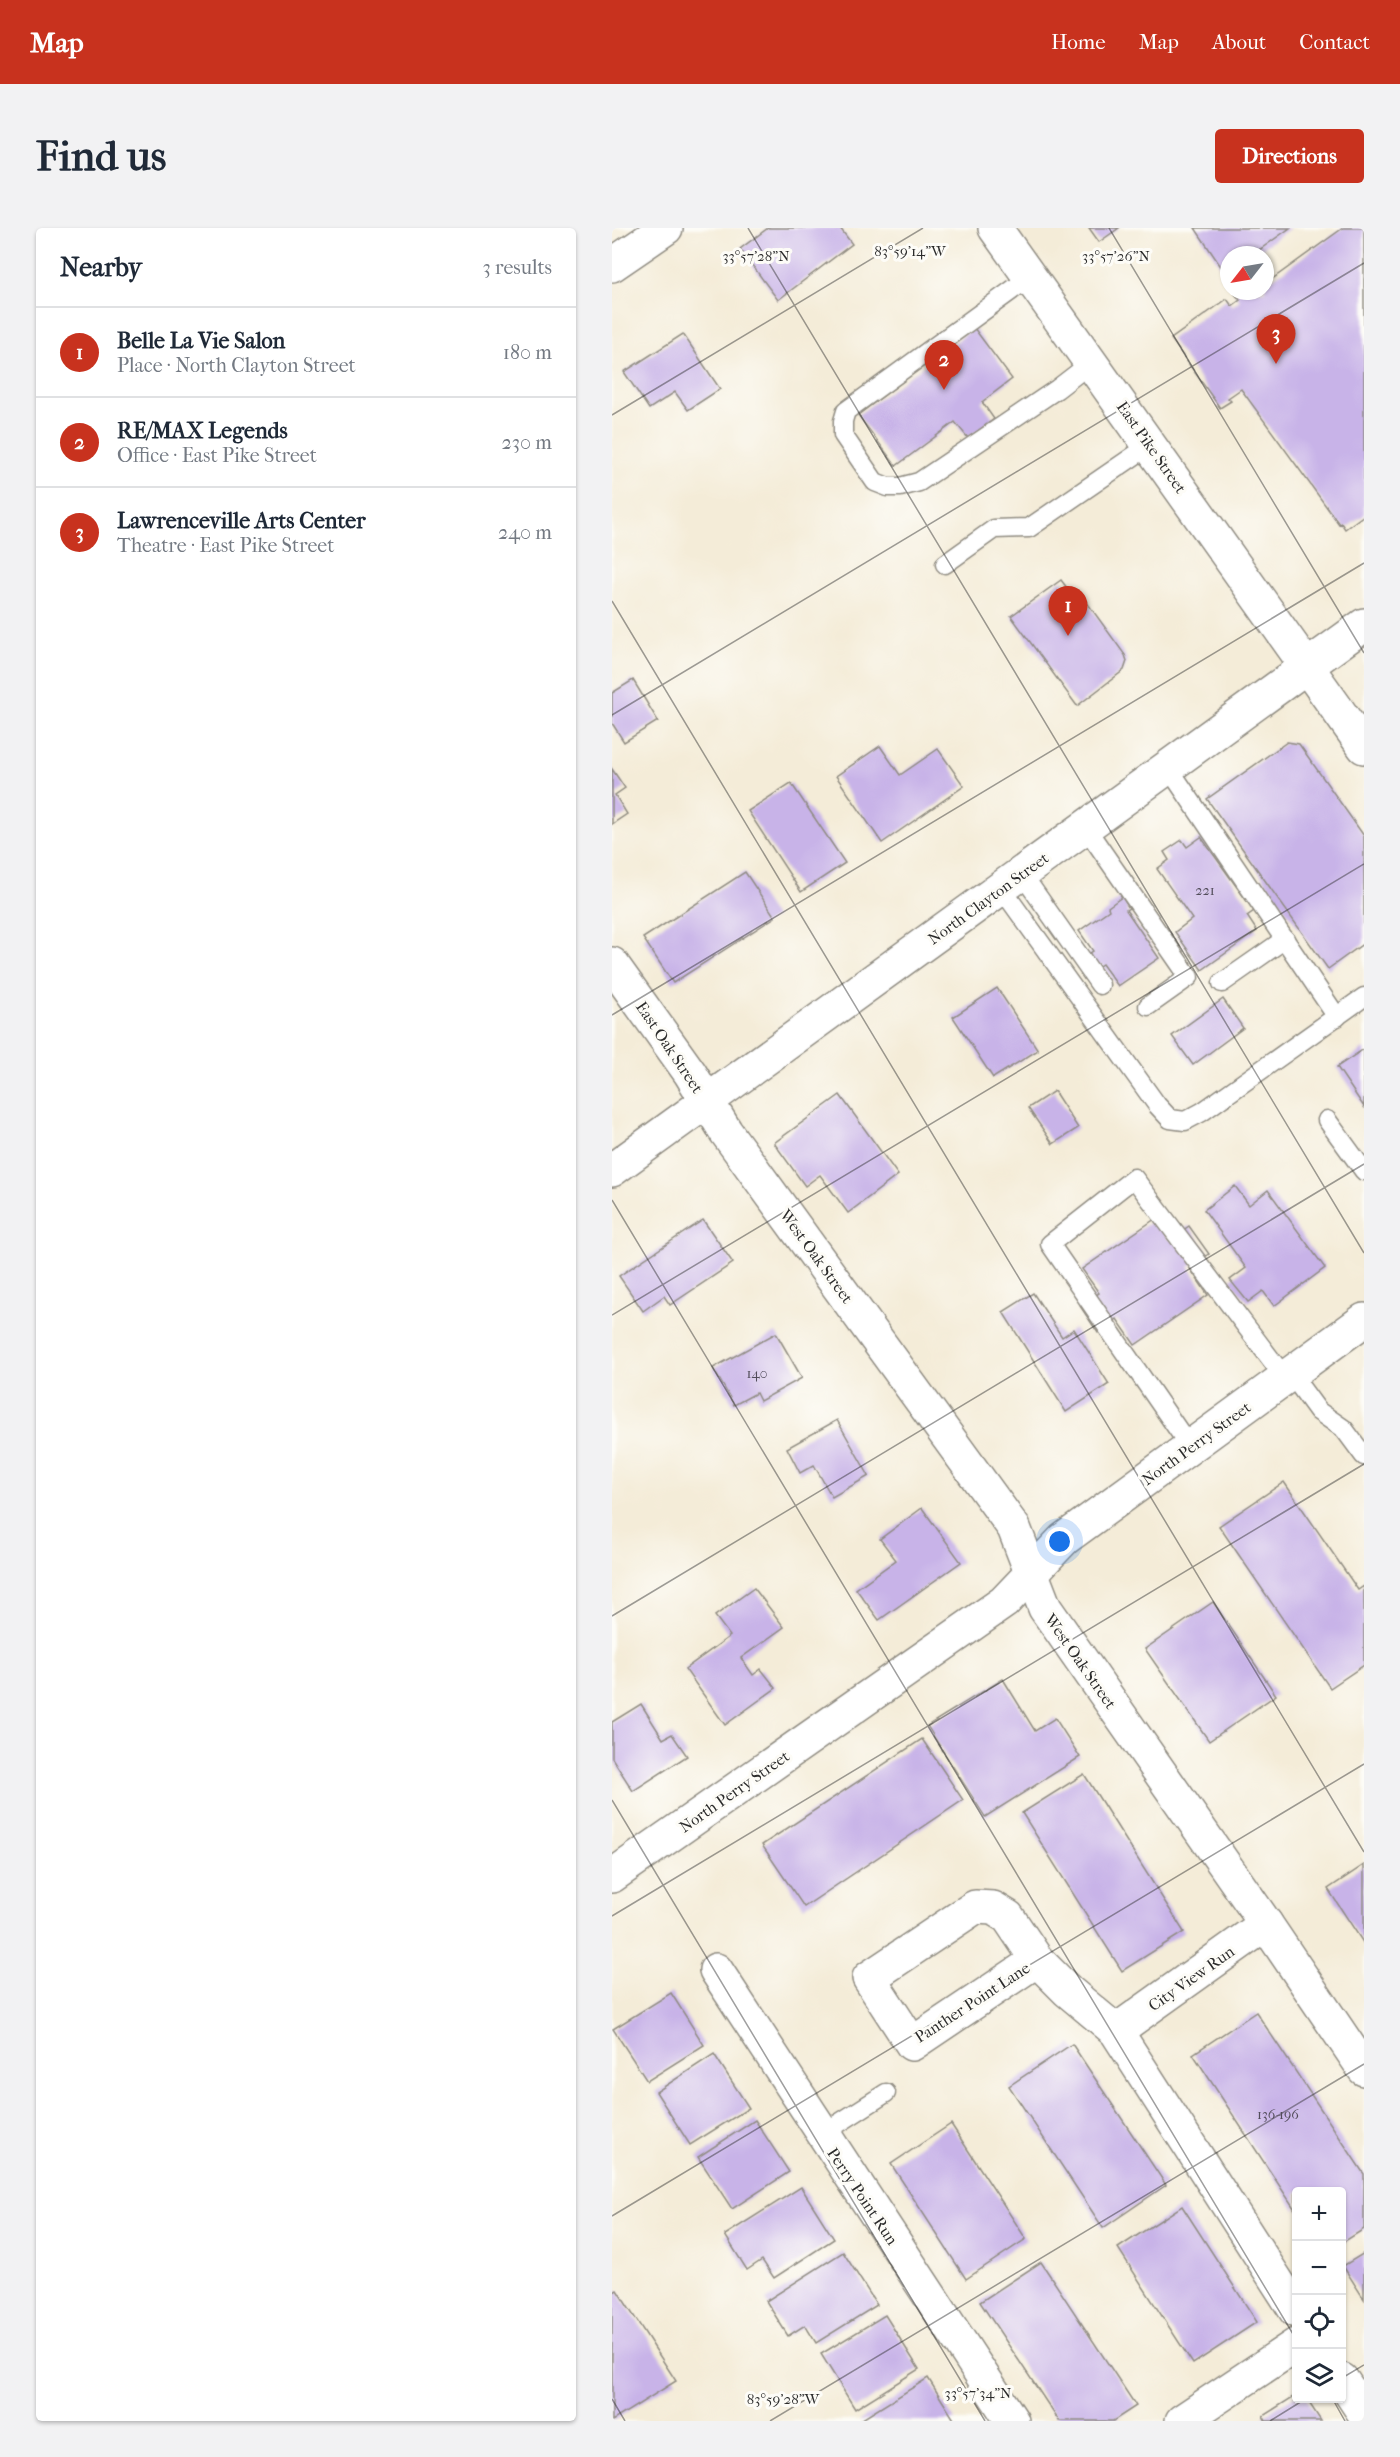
<!DOCTYPE html>
<html lang="en">
<head>
<meta charset="utf-8">
<style>
  :root { --surface:#fff; --page:#f2f2f3; --text:#1f2937; --muted:#747a83; --line:#e0e1e3; --accent:#c8321e }
  body { margin:0; font-family:"IM FELL French Canon",serif; background:var(--page); color:var(--text) }
  .controls { position:absolute; right:18px; bottom:18px; display:grid; overflow:hidden; border-radius:6px; box-shadow:0 2px 4px #0004 }
  .controls button { width:54px; height:54px; display:grid; place-items:center; padding:0; border:0; border-bottom:2px solid var(--line); background:var(--surface); color:var(--text); font:30px sans-serif }
  .compass { position:absolute; left:608px; top:18px; width:54px; height:54px; border-radius:50%; background:var(--surface); box-shadow:0 2px 4px #0004; rotate:239deg }
  .you { position:absolute; left:448px; top:1314px; width:21px; height:21px; margin:-15px; border:4px solid #fff; border-radius:50%; background:#1a73e8; box-shadow:0 0 0 9px #1a73e833 }
  .badge { display:grid; place-items:center; width:39px; height:39px; border-radius:50%; background:var(--accent); color:#fff; font-size:20px; font-weight:700 }
  .pin { position:absolute; translate:-50% -50px; filter:drop-shadow(0 2px 3px #0008) }
  .pin::after { content:''; position:absolute; top:32px; width:21px; height:18px; background:inherit; clip-path:polygon(0 0,100% 0,50% 100%) }
  .list { margin:0; padding:0; list-style:none }
  h2 { display:flex; justify-content:space-between; align-items:center; height:78px; margin:0; padding:0 24px; font-size:26px }
  h2 small { font-size:20px; font-weight:400; color:var(--muted) }
  .list li { display:grid; grid-template-columns:39px 1fr auto; gap:18px; align-items:center; box-sizing:border-box; height:90px; padding:0 24px; border-top:2px solid var(--line) }
  .list b { display:block; font-size:22px; white-space:nowrap }
  .list p { margin:0; font-size:20px; white-space:nowrap; color:var(--muted) }
  .list em { font-size:20px; font-style:normal; color:var(--muted) }
  .icon { flex:none; width:33px; height:33px; fill:none; stroke:currentColor; stroke-width:2; stroke-linecap:round; stroke-linejoin:round }
  .map { position:relative; flex:none; width:752px; height:2193px; overflow:hidden; border-radius:6px }
  header { display:flex; align-items:center; gap:36px; box-sizing:border-box; height:84px; padding:0 30px; background:var(--accent); color:#fff }
  header strong { font-size:28px }
  nav { display:flex; gap:33px; margin-inline-start:auto; font-size:21px }
  .intro { display:flex; align-items:center; justify-content:space-between; box-sizing:border-box; height:144px; padding:0 36px }
  h1 { margin:0; font-size:42px }
  .button { padding:15px 27px; border-radius:6px; background:var(--accent); color:#fff; font-size:21px; font-weight:700 }
  main { display:flex; gap:36px; padding:0 36px }
  aside { flex:1; background:var(--surface); border-radius:6px; box-shadow:0 2px 4px #0004 }
  .map>svg:first-child { display:block }
</style>
</head>
<body>
<header>
<strong>Map</strong>
<nav><a>Home</a><a>Map</a><a>About</a><a>Contact</a></nav>
</header>
<div class="intro"><h1>Find us</h1><a class="button">Directions</a></div>
<main>
<aside>
<h2>Nearby<small>3 results</small></h2>
<ul class="list">
<li><span class="badge">1</span><div><b>Belle La Vie Salon</b><p>Place · North Clayton Street</p></div><em>180 m</em></li>
<li><span class="badge">2</span><div><b>RE/MAX Legends</b><p>Office · East Pike Street</p></div><em>230 m</em></li>
<li><span class="badge">3</span><div><b>Lawrenceville Arts Center</b><p>Theatre · East Pike Street</p></div><em>240 m</em></li>
</ul>
</aside>
<div class="map">
<svg width="752" height="2193" viewBox="0 0 752 2193">
  <rect width="100%" height="100%" fill="#fdfcf7"/>
  <filter id="ink" filterUnits="userSpaceOnUse"><feTurbulence type="fractalNoise" baseFrequency=".0167" numOctaves="2"/><feDisplacementMap in="SourceGraphic" scale="12" xChannelSelector="R" yChannelSelector="G"/><feConvolveMatrix kernelMatrix="1 2 1 2 8 2 1 2 1" color-interpolation-filters="sRGB"/></filter>
  <filter id="wash" filterUnits="userSpaceOnUse"><feTurbulence type="fractalNoise" baseFrequency=".008" numOctaves="4" result="noise"/><feDisplacementMap in="SourceGraphic" scale="24" xChannelSelector="R" yChannelSelector="G"/><feGaussianBlur stdDeviation="1.35" result="paint"/><feColorMatrix in="noise" values="0 0 0 0 0 0 0 0 0 0 0 0 0 0 0 0 0 1.4 0 .05"/><feComposite in="paint" operator="in"/></filter>
  <g filter="url(#wash)">
    <rect width="100%" height="100%" fill="#f4ecd8"/>
    <g id="blocks">
      <!-- building -->
      <g fill="#c8b3e8">
        <polygon points="156,0 228,0 240,16 166,72 128,21"/>
        <polygon points="477,0 507,0 487,14"/>
        <polygon points="583,0 678,0 640,27 617,27 617,44 614,46"/>
        <polygon points="731,0 752,0 752,287 733,301 729,295 727,296 629,161 616,170 619,173 608,180 559,111 615,71 620,78 628,72 623,66 628,63 653,63 653,50 656,54"/>
        <polygon points="362,100 400,151 370,174 382,191 356,210 343,194 284,238 246,187"/>
        <polygon points="71,106 108,161 76,182 63,164 37,181 12,144"/>
        <polygon points="449,352 465,373 471,369 513,427 515,433 512,442 465,478 399,388"/>
        <polygon points="21,452 46,493 12,514 0,495 0,465"/>
        <polygon points="675,514 687,516 752,608 752,715 716,741 595,571"/>
        <polygon points="268,518 288,547 326,521 352,558 270,615 224,548"/>
        <polygon points="0,541 13,560 3,567 15,586 0,596"/>
        <polygon points="179,555 233,635 189,664 136,583"/>
        <polygon points="589,609 642,683 635,688 645,703 590,742 563,704 580,691 545,641 557,632 552,624 570,612 575,619"/>
        <polygon points="133,644 163,689 61,755 31,710"/>
        <polygon points="510,669 517,680 514,682 547,730 506,758 490,736 484,740 475,727 481,723 467,703 497,682 496,679"/>
        <polygon points="385,760 426,822 381,850 341,789"/>
        <polygon points="611,771 631,800 581,837 560,808"/>
        <polygon points="752,821 752,879 725,839"/>
        <polygon points="442,863 466,900 441,916 416,880"/>
        <polygon points="228,867 286,947 236,985 208,947 193,958 162,915"/>
        <polygon points="623,958 637,977 656,962 713,1040 662,1078 651,1063 636,1074 618,1052 634,1040 592,982"/>
        <polygon points="543,991 557,1012 577,998 597,1026 577,1039 596,1067 523,1117 505,1091 486,1105 468,1078 487,1065 470,1041"/>
        <polygon points="91,992 121,1035 58,1077 52,1068 31,1083 7,1048"/>
        <polygon points="421,1065 450,1109 462,1101 497,1156 454,1184 391,1084"/>
        <polygon points="164,1105 190,1150 148,1173 144,1165 122,1177 101,1140"/>
        <polygon points="225,1192 257,1248 220,1269 202,1237 188,1245 175,1220"/>
        <polygon points="672,1254 746,1362 752,1358 752,1437 718,1460 607,1298"/>
        <polygon points="310,1280 349,1334 267,1392 244,1361 284,1332 268,1311"/>
        <polygon points="142,1360 172,1399 129,1430 141,1447 149,1441 164,1460 113,1497 73,1441 118,1408 103,1388"/>
        <polygon points="601,1374 664,1467 597,1513 533,1421"/>
        <polygon points="391,1451 423,1503 443,1490 468,1529 373,1589 315,1498"/>
        <polygon points="29,1476 51,1511 60,1506 75,1528 21,1563 0,1530 0,1494"/>
        <polygon points="310,1511 351,1572 192,1679 150,1617"/>
        <polygon points="472,1546 572,1704 510,1743 410,1585"/>
        <polygon points="752,1637 752,1716 716,1661"/>
        <polygon points="59,1765 92,1817 35,1853 1,1801"/>
        <polygon points="644,1784 752,1946 752,2001 730,2015 730,1964 684,1964 684,1983 581,1826"/>
        <polygon points="460,1816 554,1957 491,2000 397,1858"/>
        <polygon points="102,1826 137,1880 78,1917 44,1864"/>
        <polygon points="143,1892 177,1944 120,1981 86,1929"/>
        <polygon points="339,1896 414,2011 354,2051 279,1936"/>
        <polygon points="189,1959 222,2011 162,2050 150,2032 135,2042 113,2007"/>
        <polygon points="570,1978 645,2094 581,2136 506,2020"/>
        <polygon points="231,2024 265,2077 204,2115 193,2097 176,2108 154,2073"/>
        <polygon points="752,2025 752,2071 731,2038"/>
        <polygon points="429,2034 524,2178 501,2193 447,2193 368,2074"/>
        <polygon points="5,2062 64,2153 0,2193 0,2065"/>
        <polygon points="273,2087 307,2141 243,2181 209,2126"/>
        <polygon points="316,2150 343,2193 247,2193"/>
        <polygon points="684,2167 684,2170 694,2170 709,2193 654,2193 651,2188"/>
      </g>
    </g>
  </g>
  <g filter="url(#ink)">
    <use href="#blocks" fill-opacity="0" stroke="#908c82" stroke-width="1.5"/>
    <g fill="none" stroke-linecap="round" stroke-linejoin="round">
      <defs>
        <g id="service">
          <polyline points="418,49 234,183 231,193 231,207 263,254 276,259 288,259 307,254 445,161 480,134"/>
          <polyline points="333,336 382,301 417,300 538,217"/>
          <polyline points="556,539 725,789"/>
          <polyline points="474,600 577,749 536,778"/>
          <polyline points="410,646 488,757"/>
          <polyline points="390,661 545,877 558,891 573,893 590,884 752,769"/>
          <polyline points="610,755 673,711"/>
          <polyline points="715,892 752,943"/>
          <polyline points="679,1146 706,1183 732,1201 752,1228"/>
          <polyline points="578,1219 438,1016 522,950 673,1150"/>
          <polyline points="210,1906 274,1865"/>
        </g>
        <g id="minor">
          <polyline points="0,37 54,0"/>
          <polyline points="0,736 78,845 114,904 402,1300 433,1380 654,1696 752,1841"/>
          <polyline points="425,1732 300,1816 257,1750 363,1679 381,1680 396,1689 425,1732 456,1763 504,1803 684,2083"/>
          <polyline points="104,1742 400,2193"/>
          <polyline points="504,1803 654,1696"/>
          <polyline points="730,2152 752,2185"/>
          <polyline points="570,2193 684,2117"/>
        </g>
        <g id="tertiary">
          <polyline points="0,942 694,439"/>
          <polyline points="0,1648 392,1374 452,1311 752,1092"/>
        </g>
        <g id="primary">
          <polyline points="383,0 752,519"/>
          <polyline points="694,439 752,397"/>
        </g>
      </defs>
      <!-- service casing -->
      <use href="#service" stroke="#908c82" stroke-width="21"/>
      <!-- minor casing -->
      <use href="#minor" stroke="#908c82" stroke-width="36"/>
      <!-- tertiary casing -->
      <use href="#tertiary" stroke="#908c82" stroke-width="36"/>
      <!-- primary casing -->
      <use href="#primary" stroke="#908c82" stroke-width="36"/>
      <!-- service -->
      <use href="#service" stroke="#fff" stroke-width="18"/>
      <!-- minor -->
      <use href="#minor" stroke="#fff" stroke-width="33"/>
      <!-- tertiary -->
      <use href="#tertiary" stroke="#fff" stroke-width="33"/>
      <!-- primary -->
      <use href="#primary" stroke="#fff" stroke-width="33"/>
    </g>
  </g>
  <!-- ticks -->
  <path fill="none" stroke="#2b2b2b" stroke-width="1.5" stroke-opacity="0.45" d="M136,0l616,1025M497,0l255,425M0,187l311,-187M0,373l752,1251M0,487l752,-452M0,787l752,-452M0,972l684,1139M0,1087l752,-451M0,1388l752,-452M0,1572l373,621M0,1688l752,-452M0,1988l752,-452M730,2150l22,-13M720,2170l13,23M0,2171l13,22M158,2193l594,-357M658,2193l37,-23"/>
  <g text-anchor="middle" stroke-width="6" stroke-linejoin="round" paint-order="stroke">
    <!-- number labels -->
    <g font-size="14" fill="#524d5a">
      <text x="593" y="667">221</text>
      <text x="145" y="1150">140</text>
      <text x="666" y="1891">136-196</text>
    </g>
    <!-- street labels -->
    <g font-size="16" fill="#2b2b2b" stroke="#fdfcf7">
      <text transform="translate(540 219) rotate(55)" y="6">East Pike Street</text>
      <text transform="translate(376 670) rotate(-36)" y="6">North Clayton Street</text>
      <text transform="translate(58 819) rotate(56)" y="6">East Oak Street</text>
      <text transform="translate(205 1028) rotate(54)" y="6">West Oak Street</text>
      <text transform="translate(584 1215) rotate(-36)" y="6">North Perry Street</text>
      <text transform="translate(469 1433) rotate(55)" y="6">West Oak Street</text>
      <text transform="translate(122 1563) rotate(-35)" y="6">North Perry Street</text>
      <text transform="translate(579 1750) rotate(-35)" y="6">City View Run</text>
      <text transform="translate(360 1774) rotate(-33)" y="6">Panther Point Lane</text>
      <text transform="translate(251 1968) rotate(56)" y="6">Perry Point Run</text>
    </g>
  </g>
  <g font-size="15" text-anchor="middle" fill="#2b2b2b" stroke="#fdfcf7" stroke-width="6" stroke-linejoin="round" paint-order="stroke">
    <text x="298" y="28">83°59'14"W</text>
    <text x="144" y="33">33°57'28"N</text>
    <text x="504" y="33">33°57'26"N</text>
    <text x="366" y="2170">33°57'34"N</text>
    <text x="171" y="2176">83°59'28"W</text>
  </g>
</svg>
<div class="controls">
<button>+</button>
<button>−</button>
<button><svg class="icon" aria-label="locate" viewBox="0 0 24 24"><circle cx="12" cy="12" r="6"/><path d="M12 2v4M12 18v4M2 12h4M18 12h4"/></svg></button>
<button><svg class="icon" aria-label="layers" viewBox="0 0 24 24"><path d="M12 4l9 5-9 5-9-5zM3 14l9 5 9-5"/></svg></button>
</div>
<svg class="compass" viewBox="-18 -18 36 36"><path d="M0-13l5 13h-10z" fill="#e53935"/><path d="M0 13l5-13h-10z" fill="#747a83"/></svg>
<div class="you"></div>
<div class="pin badge" style="left:456px;top:408px">1</div>
<div class="pin badge" style="left:332px;top:162px">2</div>
<div class="pin badge" style="left:664px;top:136px">3</div>
</div>
</main>
</body>
</html>
